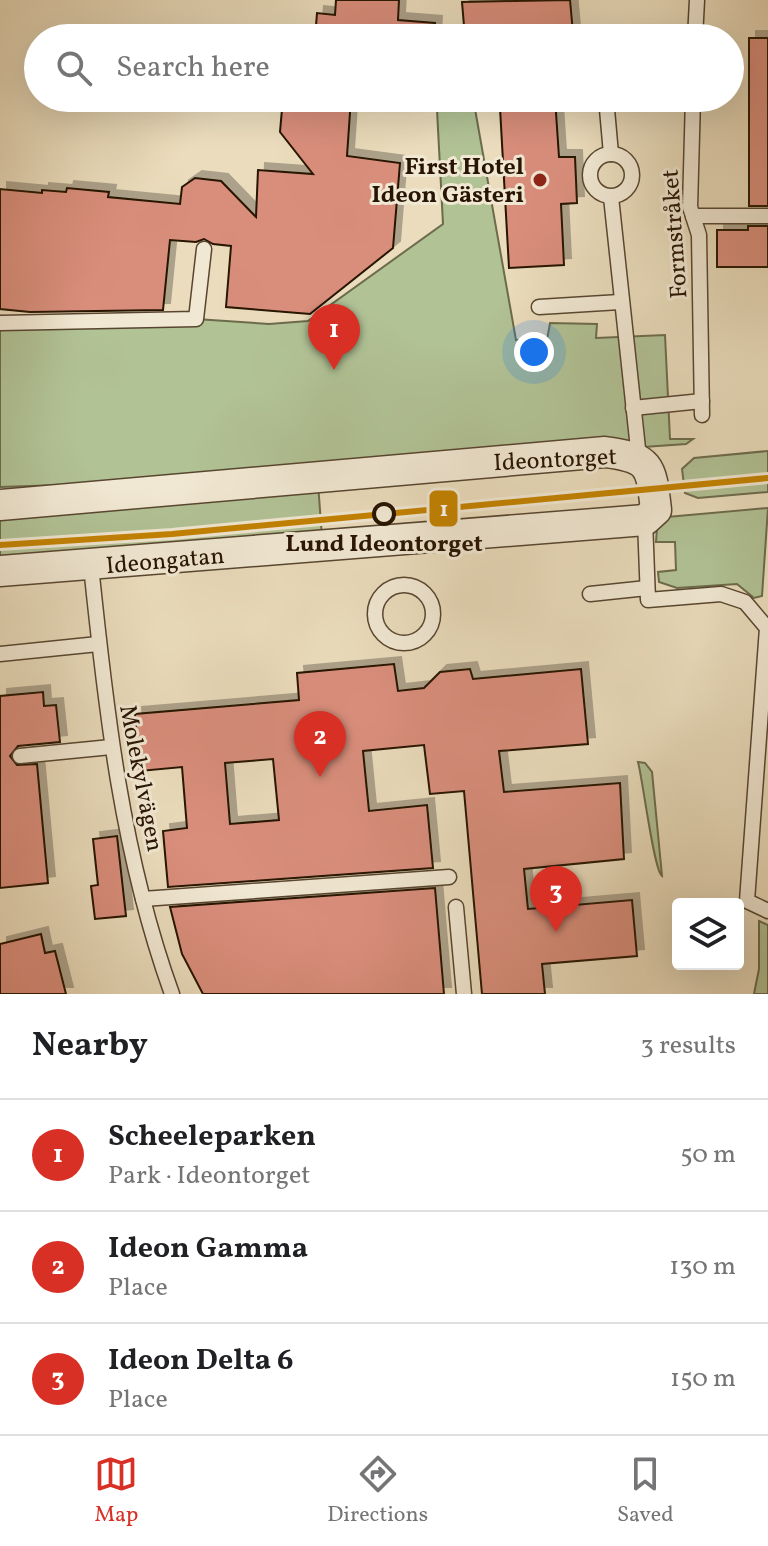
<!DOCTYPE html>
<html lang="en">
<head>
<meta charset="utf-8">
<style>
  :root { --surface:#fff; --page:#f6f6f6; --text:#202124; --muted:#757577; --line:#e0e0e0; --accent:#d93025 }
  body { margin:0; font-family:Vollkorn,serif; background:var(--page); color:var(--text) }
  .controls { position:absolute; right:24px; bottom:24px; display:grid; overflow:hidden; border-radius:8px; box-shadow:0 8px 32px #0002 }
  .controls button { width:72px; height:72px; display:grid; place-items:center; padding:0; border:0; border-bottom:2px solid var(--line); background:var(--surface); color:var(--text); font:40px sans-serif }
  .you { position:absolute; left:534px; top:352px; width:28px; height:28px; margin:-20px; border:6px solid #fff; border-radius:50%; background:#1a73e8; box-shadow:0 0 0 12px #1a73e833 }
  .badge { display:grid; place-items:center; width:52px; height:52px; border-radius:50%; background:var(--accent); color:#fff; font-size:26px; font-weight:700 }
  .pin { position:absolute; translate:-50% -66px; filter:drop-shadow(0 2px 4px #0008) }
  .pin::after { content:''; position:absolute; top:42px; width:28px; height:24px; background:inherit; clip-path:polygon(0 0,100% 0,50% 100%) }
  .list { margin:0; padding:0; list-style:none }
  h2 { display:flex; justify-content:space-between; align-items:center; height:104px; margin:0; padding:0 32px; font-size:34px }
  h2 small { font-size:26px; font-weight:400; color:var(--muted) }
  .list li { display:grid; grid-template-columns:52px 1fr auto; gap:24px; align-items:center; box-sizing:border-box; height:112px; padding:0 32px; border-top:2px solid var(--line) }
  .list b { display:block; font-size:30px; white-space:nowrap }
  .list p { margin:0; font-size:26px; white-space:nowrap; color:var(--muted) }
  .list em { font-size:26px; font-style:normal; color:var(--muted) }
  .icon { flex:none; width:44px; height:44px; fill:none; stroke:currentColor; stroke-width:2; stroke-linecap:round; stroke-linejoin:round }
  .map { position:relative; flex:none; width:768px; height:994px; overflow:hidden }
  .search { position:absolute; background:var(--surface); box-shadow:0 8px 32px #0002; left:24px; right:24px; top:24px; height:88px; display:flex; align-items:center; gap:20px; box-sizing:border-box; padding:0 28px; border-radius:44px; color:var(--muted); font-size:30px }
  .sheet { height:440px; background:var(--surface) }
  nav { display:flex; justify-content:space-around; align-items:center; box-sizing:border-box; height:112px; border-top:2px solid var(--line); background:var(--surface); font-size:22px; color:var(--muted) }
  nav a { display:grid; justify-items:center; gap:4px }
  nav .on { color:var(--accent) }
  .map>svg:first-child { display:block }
</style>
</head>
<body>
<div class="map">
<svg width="768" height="994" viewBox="0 0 768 994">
  <defs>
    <filter id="shadow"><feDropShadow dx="7" dy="-7" stdDeviation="0" flood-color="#0004"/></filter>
  </defs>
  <rect width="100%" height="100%" fill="#eadcbc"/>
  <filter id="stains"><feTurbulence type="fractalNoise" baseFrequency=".0025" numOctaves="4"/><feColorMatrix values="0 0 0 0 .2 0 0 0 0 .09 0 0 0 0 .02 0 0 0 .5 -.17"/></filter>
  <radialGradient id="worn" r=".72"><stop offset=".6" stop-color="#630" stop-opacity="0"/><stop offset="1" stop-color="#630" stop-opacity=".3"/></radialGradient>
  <!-- green -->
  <g fill="#b1c295" stroke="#6c6b4c" stroke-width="2">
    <polygon points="475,109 516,340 547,340 550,323 597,324 596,338 665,335 670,439 693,439 686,444 150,482 0,487 0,323 196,319 269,324 308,321 443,224 437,110"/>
    <polygon points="768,451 768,492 698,498 685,493 682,469 694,458"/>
    <polygon points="318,483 322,537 0,562 0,512"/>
    <polygon points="768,508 762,596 754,598 737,584 677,588 659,582 658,572 676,570 675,542 656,542 657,528 667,517"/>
    <path d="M638,762l7,1 7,9 10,104c-8,-5 -19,-95 -24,-114z"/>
    <polygon points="759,921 768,925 768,994 754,994 759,969"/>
  </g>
  <!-- building -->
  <g fill="#d98e7c" stroke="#271402" stroke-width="2" fill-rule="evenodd" filter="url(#shadow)">
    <polygon points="336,0 399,0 398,20 435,23 434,38 315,38 317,13 335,15"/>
    <polygon points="570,0 573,33 465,38 462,2"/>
    <rect x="749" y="38" width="19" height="168"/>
    <polygon points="289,98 351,98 347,156 400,163 393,248 310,314 226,307 231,246 213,244 204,239 196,242 170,240 163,310 30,312 0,309 0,189 42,193 42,190 66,192 67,188 109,192 108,197 180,204 182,187 195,178 221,181 256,217 258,170 313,174 280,132 282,109"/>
    <polygon points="555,98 559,157 575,157 577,203 561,204 564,265 509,268 500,108 509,108 509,99"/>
    <polygon points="748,226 768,226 768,267 717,267 717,230 748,230"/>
    <path d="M394,664l4,27 26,-3 16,-16 30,-3 3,10 108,-10 7,75 -89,7 5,41 116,-9 4,76 -100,10 4,40 104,-9 5,56 -95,8 3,30h-63l-18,-203 -34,3 -6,-49 -61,6 6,60 58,-6 6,63 -265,19 -5,-56 24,-3 -5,-61 -42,4 -5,-57 164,-14 -2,-27zM273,759l6,61 -49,4 -5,-61z"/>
    <polygon points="43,692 44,706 56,705 60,742 18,746 10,756 17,765 37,764 48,883 0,888 0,696"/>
    <polygon points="117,836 126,916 95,919 91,886 98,885 93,839"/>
    <polygon points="435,888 444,994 203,994 182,954 170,907"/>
    <polygon points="41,934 45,953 55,951 66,994 0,994 0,944"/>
  </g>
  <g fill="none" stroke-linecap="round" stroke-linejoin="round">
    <defs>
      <g id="lane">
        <polyline points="695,38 697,0"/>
        <polyline points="606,98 611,154"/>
        <polyline points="693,98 690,207 699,235 702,415"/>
        <circle cx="611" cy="175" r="21"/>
        <polyline points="611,197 639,458"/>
        <polyline points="693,216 768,216"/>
        <polyline points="539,307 620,302"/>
        <polyline points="0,323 196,319 204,249"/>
        <polyline points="633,408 702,401"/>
        <polyline points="645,520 648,600 721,594 745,602 767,628 747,901 768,911"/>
        <path d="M91,566c15,145 31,290 81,428"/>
        <circle cx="404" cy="614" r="29"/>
        <polyline points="590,594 647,588"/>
        <polyline points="0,654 98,644"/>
        <polyline points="20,756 111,747"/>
        <polyline points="143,899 449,877"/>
        <polyline points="456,907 464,994"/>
      </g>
      <path id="street" d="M0,505l605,-53c46,6 46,14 51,58l-11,10 -645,51"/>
    </defs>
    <!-- lane casing -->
    <use href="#lane" stroke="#584630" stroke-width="17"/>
    <!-- street casing -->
    <use href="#street" stroke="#584630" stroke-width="33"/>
    <!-- lane -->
    <use href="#lane" stroke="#f1e8d3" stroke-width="14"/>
    <!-- street -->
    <use href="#street" stroke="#f1e8d3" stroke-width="30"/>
    <defs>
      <polyline id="tram-1" points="0,545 172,534 768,478"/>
    </defs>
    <!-- tram-1 casing -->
    <use href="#tram-1" stroke="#f1e8d3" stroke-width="12"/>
    <!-- tram-1 -->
    <use href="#tram-1" stroke="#c38200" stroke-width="6"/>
  </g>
  <!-- markers -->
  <circle fill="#8f2418" stroke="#f1e8d3" stroke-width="3" cx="540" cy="180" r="8"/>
  <circle fill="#f1e8d3" stroke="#271402" stroke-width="4" cx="384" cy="514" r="10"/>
  <g text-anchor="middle" stroke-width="6" stroke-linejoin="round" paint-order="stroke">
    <!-- poi labels -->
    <g font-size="24" font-weight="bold" fill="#271402" stroke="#f1e8d3" text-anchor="end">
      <text x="524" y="174">First Hotel<tspan x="524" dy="28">Ideon Gästeri</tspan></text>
    </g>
    <!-- street labels -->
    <g font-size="24" fill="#271402" stroke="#f1e8d3">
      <text transform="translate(674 234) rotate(-94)" y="8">Formstråket</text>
      <text transform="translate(555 459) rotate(-3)" y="8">Ideontorget</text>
      <text transform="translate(165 560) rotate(-5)" y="8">Ideongatan</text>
      <text transform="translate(142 778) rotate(79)" y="8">Molekylvägen</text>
    </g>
    <!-- stop labels -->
    <g font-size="24" font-weight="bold" fill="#271402" stroke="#f1e8d3">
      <text x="384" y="551">Lund Ideontorget</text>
    </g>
  </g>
  <rect stroke="#f1e8d3" stroke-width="3" x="428" y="489" width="31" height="39" rx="8" fill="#c38200"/>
  <g font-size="22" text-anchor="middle" font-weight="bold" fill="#fff">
    <text x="444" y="516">1</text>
  </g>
  <rect width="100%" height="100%" filter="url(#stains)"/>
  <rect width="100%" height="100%" fill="url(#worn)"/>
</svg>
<div class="controls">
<button><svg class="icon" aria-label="layers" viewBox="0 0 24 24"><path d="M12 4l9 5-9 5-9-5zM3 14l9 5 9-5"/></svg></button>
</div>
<div class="you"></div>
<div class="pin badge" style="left:334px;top:370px">1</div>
<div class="pin badge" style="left:320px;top:777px">2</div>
<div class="pin badge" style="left:556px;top:932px">3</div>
<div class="search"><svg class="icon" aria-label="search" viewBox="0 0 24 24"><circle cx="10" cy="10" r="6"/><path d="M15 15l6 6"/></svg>Search here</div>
</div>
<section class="sheet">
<h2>Nearby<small>3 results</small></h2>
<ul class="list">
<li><span class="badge">1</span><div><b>Scheeleparken</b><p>Park · Ideontorget</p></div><em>50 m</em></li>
<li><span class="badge">2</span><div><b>Ideon Gamma</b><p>Place</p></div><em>130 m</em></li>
<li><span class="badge">3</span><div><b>Ideon Delta 6</b><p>Place</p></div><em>150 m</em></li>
</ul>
</section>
<nav>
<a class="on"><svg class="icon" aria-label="map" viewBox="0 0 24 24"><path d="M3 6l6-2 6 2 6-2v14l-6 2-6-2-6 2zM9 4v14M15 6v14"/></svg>Map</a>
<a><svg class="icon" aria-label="directions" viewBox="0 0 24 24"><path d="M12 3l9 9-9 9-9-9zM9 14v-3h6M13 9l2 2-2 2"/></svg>Directions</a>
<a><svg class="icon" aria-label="saved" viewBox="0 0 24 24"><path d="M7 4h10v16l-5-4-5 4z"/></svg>Saved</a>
</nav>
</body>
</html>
